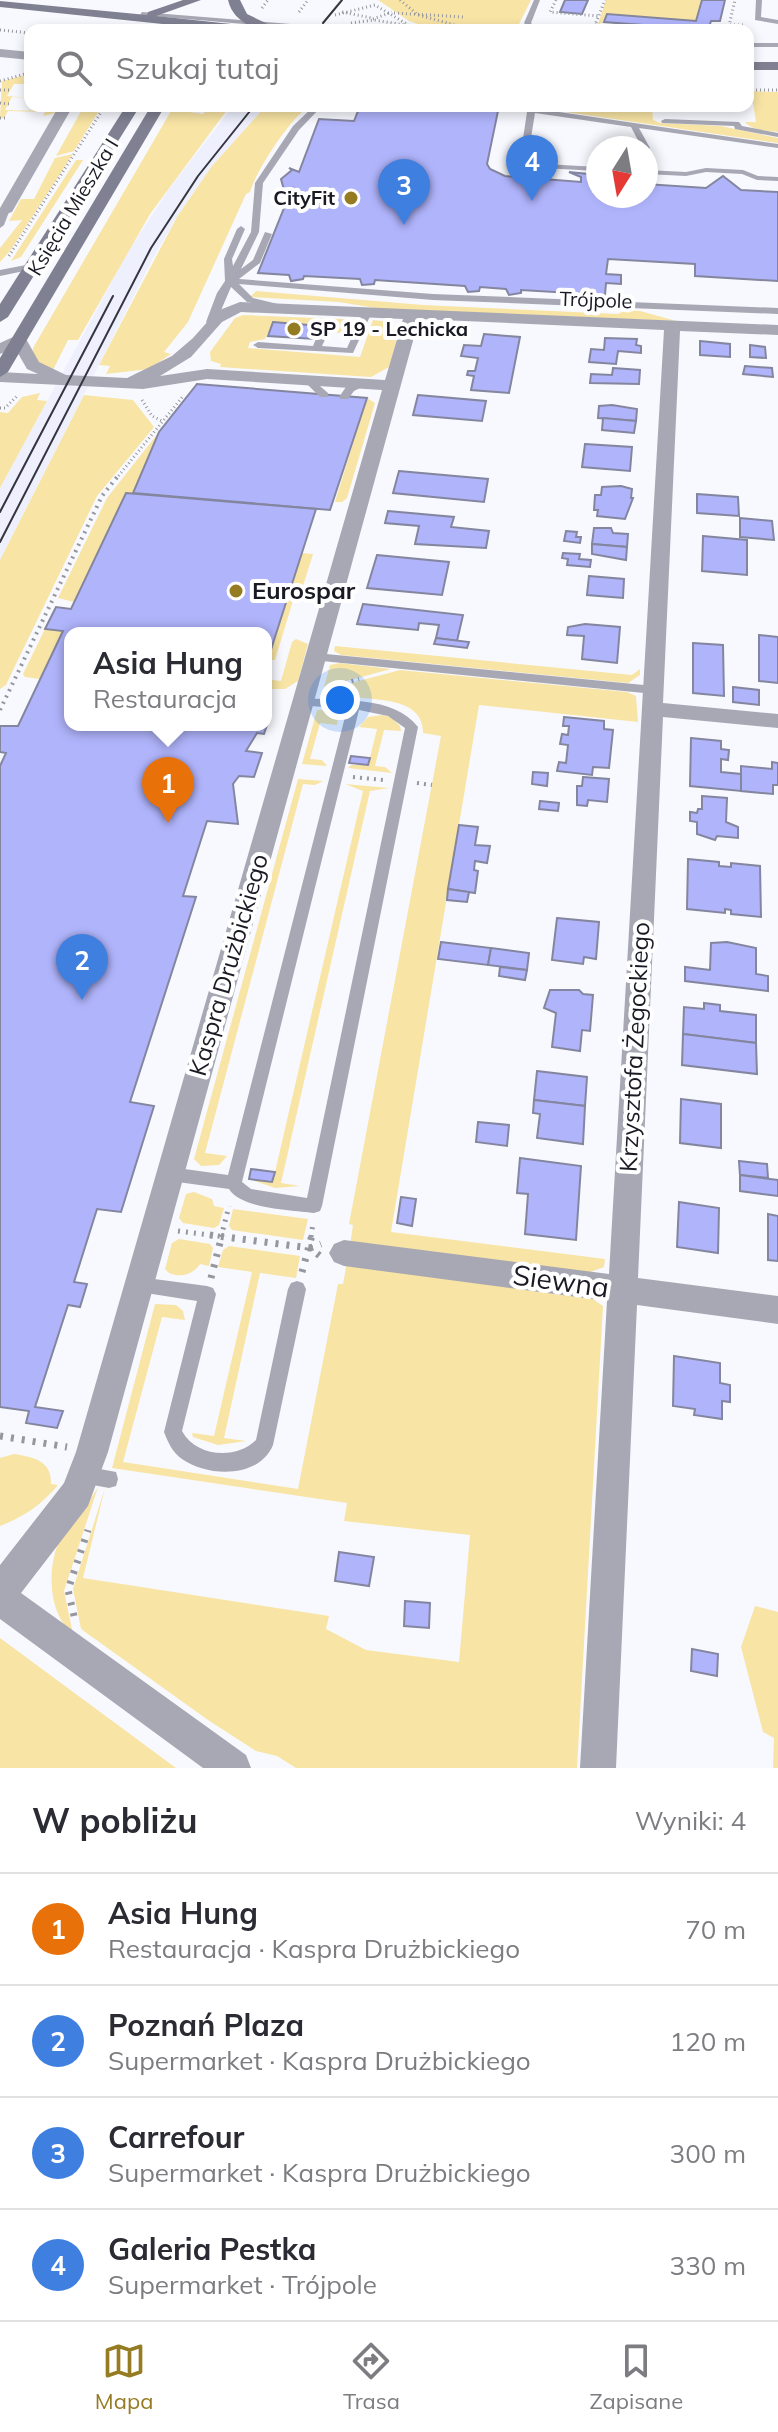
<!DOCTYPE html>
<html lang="pl">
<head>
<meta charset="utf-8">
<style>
  :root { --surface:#fff; --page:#f7f7f7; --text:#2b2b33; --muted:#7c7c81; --line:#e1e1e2; --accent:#957c23 }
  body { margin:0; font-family:Mulish,sans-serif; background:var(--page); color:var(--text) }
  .compass { position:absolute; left:586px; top:136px; width:72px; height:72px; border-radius:50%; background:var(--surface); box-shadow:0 4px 12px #0003; rotate:191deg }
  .you { position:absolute; left:340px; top:700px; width:28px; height:28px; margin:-20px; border:6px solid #fff; border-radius:50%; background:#1a73e8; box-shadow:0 0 0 12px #1a73e833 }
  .badge { display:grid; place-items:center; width:52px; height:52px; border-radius:50%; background:var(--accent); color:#fff; font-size:26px; font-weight:700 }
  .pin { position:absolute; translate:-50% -66px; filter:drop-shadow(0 2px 4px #0008) }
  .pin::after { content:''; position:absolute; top:42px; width:28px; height:24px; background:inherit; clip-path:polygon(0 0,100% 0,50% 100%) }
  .popup { position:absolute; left:64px; top:627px; width:208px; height:104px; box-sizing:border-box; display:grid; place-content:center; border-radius:16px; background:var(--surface); filter:drop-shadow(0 2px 6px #0005); font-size:26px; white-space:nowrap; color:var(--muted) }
  .popup b { font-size:30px; color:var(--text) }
  .popup::after { content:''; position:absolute; left:50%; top:100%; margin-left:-16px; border:16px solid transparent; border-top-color:var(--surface) }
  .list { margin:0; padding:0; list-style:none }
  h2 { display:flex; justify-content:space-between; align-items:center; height:104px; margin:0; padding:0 32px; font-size:34px }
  h2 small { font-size:26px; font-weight:400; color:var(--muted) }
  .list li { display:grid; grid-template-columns:52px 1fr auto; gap:24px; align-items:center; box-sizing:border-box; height:112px; padding:0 32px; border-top:2px solid var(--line) }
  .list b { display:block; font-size:30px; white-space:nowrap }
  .list p { margin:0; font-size:26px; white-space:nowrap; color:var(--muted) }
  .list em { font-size:26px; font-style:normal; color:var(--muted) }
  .icon { flex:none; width:44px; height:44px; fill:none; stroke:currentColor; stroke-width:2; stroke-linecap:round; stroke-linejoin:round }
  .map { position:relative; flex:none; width:778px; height:1768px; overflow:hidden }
  .search { position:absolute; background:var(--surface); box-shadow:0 4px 12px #0003; left:24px; right:24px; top:24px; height:88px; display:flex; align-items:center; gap:20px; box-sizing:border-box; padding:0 28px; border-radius:16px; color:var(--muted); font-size:30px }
  .sheet { height:552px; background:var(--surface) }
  nav { display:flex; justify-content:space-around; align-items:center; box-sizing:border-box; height:112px; border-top:2px solid var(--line); background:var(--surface); font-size:22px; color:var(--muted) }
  nav a { display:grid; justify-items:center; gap:4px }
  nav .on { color:var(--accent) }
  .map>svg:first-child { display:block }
</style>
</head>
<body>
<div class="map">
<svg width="778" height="1768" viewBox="0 0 778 1768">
  <rect width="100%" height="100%" fill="#f8f9fe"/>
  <!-- built -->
  <polygon fill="#eff0fe" points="233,106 266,106 212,166 177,217 153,258 0,560 0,488 129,250 169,189"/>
  <!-- green -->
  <g fill="#f8e4a4">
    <polygon points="378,0 531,0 516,30 446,30 423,26 409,21"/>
    <polygon points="606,0 702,0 696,21 608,14 604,22 598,24"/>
    <polygon points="30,74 30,84 14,84 7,96 30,98 12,97 5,110 46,111 48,108 56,110 55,113 43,116 45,112 8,111 4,118 0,118 2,81"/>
    <path d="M748,91l30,1v40c-11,-1 -25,-1 -33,-10h11l-3,-19h-5z"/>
    <polygon points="84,106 102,106 74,151 56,156"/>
    <polygon points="174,106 191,106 189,112 203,114 211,106 230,106 150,214 78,340 68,340 53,370 45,368 32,356 33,348"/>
    <path d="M266,106h43c-20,14 -52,63 -59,86l-4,2 -58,128 -24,30 7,2 -22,15 -43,5 4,-8 -11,-1 78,-148 35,-51z"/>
    <polygon points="525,106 652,106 653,120 660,123 721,126 778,138 778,143"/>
    <polygon points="73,154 10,251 0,262 0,248 22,220 9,221 21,199 34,199 55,158"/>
    <polygon points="76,160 83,160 21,257 11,261"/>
    <polygon points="256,291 423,305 618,314 626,310 640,311 676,321 381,309 339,302 250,297"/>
    <polygon points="243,315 364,320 360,325 355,325 350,334 331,332 332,327 273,322 265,339 250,342 248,348 360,357 373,320 391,322 395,328 400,328 389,367 371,377 220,367 221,364 211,361 210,352 235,318"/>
    <polygon points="40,393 37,400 47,401 0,488 0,412 8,413 22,397"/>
    <polygon points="84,395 133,400 154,427 97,496 15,666 6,685 0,689 0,560"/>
    <polygon points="367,398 375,403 347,498 342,502 335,502"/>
    <polygon points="159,432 133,493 126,493 74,602 58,598 107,498"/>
    <polygon points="302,553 313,554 302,589 295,594 275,660 268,660"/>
    <polygon points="45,629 63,631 40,679 25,677 23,674"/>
    <polygon points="296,639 308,644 298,681 285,689 266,689 266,679 281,681 292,642"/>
    <polygon points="335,646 632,675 640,669 640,675 628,683 341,655 334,651"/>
    <polygon points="340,663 391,669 324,687 330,665"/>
    <path d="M400,670l227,22 9,4 2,26 -159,-17 -88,527 214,27 -1,8 -22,8 -232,-29 3,-21 -4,-1 92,-488 -18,-3c1,-44 -71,-30 -99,-40l1,-3z"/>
    <polygon points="317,710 328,710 338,716 337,725 320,723 310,759 322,760 327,766 302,764"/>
    <polygon points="383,715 391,717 400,726 401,731 384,730 375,766 385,767 392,773 348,768 351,765 368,765 377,729 359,727 368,717"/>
    <polygon points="298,779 323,781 315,785 303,784 205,1153 227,1156 219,1165 201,1166 194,1159"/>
    <polygon points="345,784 389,788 370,791 281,1183 300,1186 275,1188 252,1180 272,1182 275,1172 363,791"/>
    <polygon points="194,1192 212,1199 214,1206 224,1208 219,1225 214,1228 183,1223 179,1218 186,1194"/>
    <polygon points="233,1209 308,1219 303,1240 232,1230 229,1226"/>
    <path d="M179,1239l31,5 3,4 -4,18 -9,-2c-7,11 -20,14 -31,9l-4,-4 7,-26z"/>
    <polygon points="229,1246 300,1256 296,1278 260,1273 224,1438 246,1441 218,1445 193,1437 192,1433 214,1436 252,1272 218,1267 223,1250"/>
    <polygon points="347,1262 581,1291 603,1306 577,1768 296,1768 277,1756 256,1751 208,1720 81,1629 73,1589 105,1488 83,1578 329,1616 326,1629 366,1650 459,1662 470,1535 344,1521 347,1503 112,1468 155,1304 176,1305 183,1311 185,1320 162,1317 123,1462 298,1489 338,1284 343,1284"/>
    <path d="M14,1454c20,3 38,7 37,30l7,1c-17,20 -34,32 -58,41v-68z"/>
    <path d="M98,1487l-34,104 9,43c-24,-19 -26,-63 -15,-90 9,-20 29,-37 40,-57z"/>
    <polygon points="755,1606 778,1612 778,1768 773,1768 774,1738 763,1732 741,1647"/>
    <polygon points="0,1638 176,1768 0,1768"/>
  </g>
  <!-- building -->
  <g fill="#b0b4fb" stroke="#84869f" stroke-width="2">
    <polygon points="588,0 582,14 560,12 565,0"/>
    <polygon points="702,0 725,0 720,21 711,21 708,30 604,22 607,14 696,21"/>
    <polygon points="360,106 412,106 411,110 428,107 444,111 445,108 498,111 487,164 490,169 505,176 581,182 581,177 569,172 598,175 598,196 646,196 646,184 706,188 723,176 741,190 778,192 778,281 695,276 695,264 608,259 606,274 621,275 621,284 606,283 605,295 521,290 521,293 509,295 506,289 480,287 479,291 468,292 465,286 375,280 374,284 362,285 360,279 304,276 303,279 291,281 289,275 258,273 292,188 279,191 284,190 281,179 292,170 289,168 299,172 319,119 354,121"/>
    <polygon points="273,322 320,326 315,339 268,336"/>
    <polygon points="484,334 520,337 509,393 471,390 474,376 467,375 468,371 475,371 478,358 461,356 464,345 481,346"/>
    <polygon points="605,338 637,339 636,345 641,346 641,353 618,351 616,364 589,362 591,349 604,350"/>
    <polygon points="700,341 730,344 730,357 700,355"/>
    <polygon points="750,345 765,347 766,358 750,357"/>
    <polygon points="745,366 772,368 773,377 743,374"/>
    <polygon points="613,368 640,370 639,384 590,383 591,374 612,375"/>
    <polygon points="197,384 367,398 330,510 133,493 159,432"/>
    <polygon points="418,395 486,401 482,421 413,415"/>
    <polygon points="612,405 637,409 636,421 598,418 599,406"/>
    <polygon points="603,418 636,421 634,433 602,430"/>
    <polygon points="585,444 632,447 630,471 582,467"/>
    <polygon points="399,471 488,479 484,502 393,493"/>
    <polygon points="621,486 632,489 631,498 633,498 625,519 597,516 598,510 594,510 595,495 601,495 602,487"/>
    <polygon points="126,493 316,509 266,665 266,633 70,633 70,725 267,725 264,734 257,733 246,751 262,753 254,777 239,776 233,784 238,824 207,821 183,896 196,897 130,1102 154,1106 121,1212 97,1209 74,1282 87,1284 80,1307 68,1305 35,1407 63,1411 57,1428 26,1423 29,1411 0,1407 0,766 6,753 0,752 0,726 18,726 63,631 45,629 56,607 71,609"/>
    <polygon points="697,494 738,497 739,516 697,513"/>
    <polygon points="388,511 454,517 451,527 489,531 486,548 415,544 419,526 385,523"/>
    <polygon points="740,518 772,521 774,540 740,537"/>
    <polygon points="594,528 611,528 613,533 628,534 627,547 592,544"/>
    <polygon points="566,531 577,532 576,537 581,537 580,543 564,541"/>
    <polygon points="703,536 747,540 747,575 702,571"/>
    <polygon points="592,544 627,547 626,560 592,554"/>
    <polygon points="563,553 580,554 579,559 591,560 590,567 567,565 568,559 562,558"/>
    <polygon points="377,555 449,562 442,595 367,588"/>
    <polygon points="589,576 624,579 623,598 587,595"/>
    <polygon points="363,604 463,615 457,641 436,638 439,625 419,623 418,630 357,624"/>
    <polygon points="585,624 620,627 617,663 582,659 584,636 567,635 568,627"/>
    <polygon points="759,635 778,637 778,683 759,681"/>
    <polygon points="436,638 469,642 467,648 434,644"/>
    <polygon points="693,643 723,645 724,696 693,693"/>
    <polygon points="733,687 759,690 759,705 733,702"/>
    <polygon points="564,717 604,721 604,729 613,730 609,768 593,767 592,775 557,771 559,762 566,763 568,745 560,744 562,734 568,735 569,726 563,726"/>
    <polygon points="691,738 721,741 721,749 729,750 728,760 721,759 721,772 741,774 741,791 690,786"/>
    <polygon points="351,756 370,758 368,765 349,763"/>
    <polygon points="772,762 778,763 778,785 773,785 773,794 741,791 741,766 772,769"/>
    <polygon points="533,772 548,773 547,786 532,784"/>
    <polygon points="583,777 609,779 607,802 588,800 587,806 577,805 577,786 582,786"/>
    <polygon points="702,796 727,798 726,822 738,827 738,838 717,836 715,840 697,834 697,822 690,821 690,812 697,813 698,809 702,809"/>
    <polygon points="540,801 559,803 558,811 539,809"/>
    <polygon points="459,825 478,827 475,845 490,846 487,863 475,861 474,870 478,871 475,893 448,889"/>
    <polygon points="688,859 719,862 719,866 731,867 731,863 760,866 761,917 731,914 731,910 725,909 725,913 687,909"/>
    <polygon points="448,889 469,892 467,902 447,900"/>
    <polygon points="557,918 599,922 596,959 584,957 583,964 552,960"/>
    <polygon points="441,942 491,948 488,965 438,959"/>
    <polygon points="727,942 756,948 756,974 768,976 768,991 685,981 685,967 710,970 711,943"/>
    <polygon points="491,948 529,953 527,970 488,965"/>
    <polygon points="500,967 527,970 525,980 499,976"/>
    <polygon points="550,990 579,990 583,994 593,995 590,1031 582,1030 580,1051 552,1047 556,1013 544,1008"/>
    <polygon points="704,1003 720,1005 720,1011 756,1015 756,1043 683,1034 684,1007 704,1009"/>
    <polygon points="683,1034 756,1043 757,1074 682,1065"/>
    <polygon points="537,1071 587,1077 585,1106 534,1100"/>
    <polygon points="681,1099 721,1104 721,1148 680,1143"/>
    <polygon points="534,1100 585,1106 583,1144 537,1138 540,1114 533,1113"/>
    <polygon points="478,1122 509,1125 507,1146 476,1142"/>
    <polygon points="520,1158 581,1166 576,1240 525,1234 528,1194 517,1193"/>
    <polygon points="739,1161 767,1164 768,1178 740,1175"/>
    <polygon points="251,1169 275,1172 272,1182 249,1179"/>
    <polygon points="740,1175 778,1180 778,1196 740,1191"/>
    <polygon points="401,1197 416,1199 412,1226 397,1223"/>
    <polygon points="679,1202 719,1208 718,1253 677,1247"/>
    <polygon points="768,1214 778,1216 778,1261 768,1260"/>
    <polygon points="674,1356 720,1363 720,1383 730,1385 730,1402 722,1401 722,1419 694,1415 695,1409 673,1406"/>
    <polygon points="339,1552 374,1557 369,1586 335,1581"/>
    <polygon points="405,1601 430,1603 429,1628 404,1626"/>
    <polygon points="692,1649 718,1654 717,1676 691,1671"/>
  </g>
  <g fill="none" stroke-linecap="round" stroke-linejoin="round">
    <!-- path-far3 -->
    <g stroke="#96969e" stroke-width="3" stroke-dasharray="1 3" stroke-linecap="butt">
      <polyline points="400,0 418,15 473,30"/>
      <polyline points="556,0 550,12 598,16"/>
      <polyline points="262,8 268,0"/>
      <polyline points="299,12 308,0"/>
      <polyline points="342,12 372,18"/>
      <polyline points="394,13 464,17"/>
      <polyline points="335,15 375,5 410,26"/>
      <polyline points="373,19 392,12"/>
      <polyline points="351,23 374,20 436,30"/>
      <polyline points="595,25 658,30"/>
      <polyline points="730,25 745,25"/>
      <polyline points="354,29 367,30"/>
      <polyline points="0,30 30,33"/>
      <polyline points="593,30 605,0"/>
      <polyline points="728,30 735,0"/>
      <polyline points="0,81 25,74"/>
      <polyline points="0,90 11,90"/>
      <polyline points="748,90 778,90"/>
      <polyline points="0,103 10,104"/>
      <polyline points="195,106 194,110 201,111 206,106"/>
      <polyline points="0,118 6,118"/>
      <polyline points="9,256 105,106"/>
      <polyline points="142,400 152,416 162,421"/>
      <polyline points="0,408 5,408 17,396"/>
      <polyline points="116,479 184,395"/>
    </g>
    <!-- path-far2 -->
    <g stroke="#96969e" stroke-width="4" stroke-dasharray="2 5" stroke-linecap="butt">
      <polyline points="338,685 359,679"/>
      <polyline points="0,710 102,496 117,477"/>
      <polyline points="353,777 383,780"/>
      <polyline points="417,783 432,785"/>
    </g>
    <!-- path-far1 -->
    <g stroke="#96969e" stroke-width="5" stroke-dasharray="2 6" stroke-linecap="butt">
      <polyline points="178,1231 225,1237"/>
      <polyline points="221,1237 229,1206"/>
      <polyline points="311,1237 313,1223"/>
    </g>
    <!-- path -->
    <g stroke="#96969e" stroke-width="7" stroke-dasharray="3 8" stroke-linecap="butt">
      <polyline points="210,1235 310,1248 320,1256"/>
      <polyline points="310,1248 321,1244"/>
      <polyline points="302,1272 312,1235"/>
      <polyline points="211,1278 222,1235"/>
      <polyline points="0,1436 67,1447"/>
      <polyline points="74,1616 68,1590 88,1530"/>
    </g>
    <!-- lane -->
    <g fill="#a7a8b4" fill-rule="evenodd">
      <polygon points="534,0 540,0 531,23 538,30 531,30 524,23"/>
      <polygon points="756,0 762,0 761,17 778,20 778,24 755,20"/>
      <polygon points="142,12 339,28 342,30 313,30 140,15"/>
      <rect x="748" y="43" width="30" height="4"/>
      <polygon points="314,106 322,106 299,130 263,183 259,232 241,269 253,260 265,232 272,234 260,263 239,279 433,294 778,308 778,314 433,300 239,284 253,298 286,306 281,309 247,302 231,287 216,322 208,324 206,322 217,293 225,281 224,259 237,229 241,226 245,229 232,259 233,266 251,232 255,183 293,126"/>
      <polygon points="498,106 518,106 778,144 778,148 639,128 650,148 646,150 646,148 642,148 631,127 535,113 527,163 598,167 598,171 523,167 519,165 527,112"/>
      <polygon points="665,119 739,122 742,126 778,133 778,137 735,129 734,126 662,123 661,121"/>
      <polygon points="706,168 743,170 758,176 778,177 778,181 757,180 742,174 706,172 686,176 646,174 646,170 686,172"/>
      <polygon points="5,209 9,212 4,225 0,228 0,214"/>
      <polygon points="31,264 34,265 34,269 0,276 0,270"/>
      <polygon points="364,310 372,312 353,353 258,348 253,345 258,342 313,346 320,329 325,326 330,329 322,346 347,348"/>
      <polygon points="307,380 313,380 328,393 328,397 320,397 307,384"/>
      <polygon points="360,382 368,384 354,391 348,399 340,399 339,397 346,387"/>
      <polygon points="316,653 654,686 660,690 654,694 312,660 310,657"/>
      <path d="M303,698c36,3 91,-3 115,29l-96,479 -2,5 -6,2c-22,-3 -73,-4 -85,-24l-59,-8 -6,-2 -2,-5 2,-5 6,-2 58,8 119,-466 -48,-4 -2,-3 2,-3zM359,710l29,6 17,12 -98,470 -56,-9 -9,-7z"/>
      <path d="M139,1277l68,9 6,2 3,6 -34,137c14,26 54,29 74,9l32,-151 3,-6 6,-2 6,2 3,6 -33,156c-14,34 -66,32 -91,14 -10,-7 -14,-17 -18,-27l33,-131 -64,-10 -3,-6 3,-6z"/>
      <polygon points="84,1466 116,1472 118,1479 116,1486 109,1488 77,1482 75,1475 77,1468"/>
    </g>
    <!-- street -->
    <g fill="#a7a8b4" fill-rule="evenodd">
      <polygon points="0,49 30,52 30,60 0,57"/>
      <polygon points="59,106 73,106 12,212 0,216 0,208"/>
      <path d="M240,302l538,23v10l-98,-4 -17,372 115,11v14l-115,-11 -25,561 140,18v28l-141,-19 -21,463h-36l27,-467 -263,-35 -10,-4 -5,-9 5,-9 10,-4 265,34 55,-944 -245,-11 -311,1133 -20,54 -67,87 225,162 5,13h-48l-203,-149v-54l64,-82 12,-31 306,-1062 -175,-11 -64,10 -143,-7v-10l38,2 -11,-5 -12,-21 -15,6v-11l13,-6h12l14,25 27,13 61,3 45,-22 21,-18 24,-27zM241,312l162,7 -18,61 -178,-11 -47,7 31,-19 31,-35z"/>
    </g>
    <!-- secondary -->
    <g fill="#7f8192" fill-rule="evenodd">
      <path d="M183,0h18l-45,16 94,10c-11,-6 -19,-13 -22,-26h12l7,14 33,16h-60l-220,-23v-6l147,14 1,-3z"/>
      <rect x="748" y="62" width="30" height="8"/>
      <polygon points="126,106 140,106 8,317 0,322 0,304"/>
      <polygon points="151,106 165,106 8,372 0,377 0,358"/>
    </g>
    <!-- tram -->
    <g stroke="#35353f" stroke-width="2">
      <polyline points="323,23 342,0"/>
      <polyline points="0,512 113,296"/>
      <polyline points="0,542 151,248 198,176 254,106"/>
    </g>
  </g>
  <!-- markers -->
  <g fill="#957c23" stroke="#fff" stroke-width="3">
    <circle cx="351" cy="198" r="8"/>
    <circle cx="294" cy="329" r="8"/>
    <circle cx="236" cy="591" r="8"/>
  </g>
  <g text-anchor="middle" stroke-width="8" stroke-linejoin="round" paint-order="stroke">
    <!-- far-poi labels -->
    <g font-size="20" font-weight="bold" fill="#1a1a24" stroke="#fff" text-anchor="end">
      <text x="335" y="205">CityFit</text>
      <text x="310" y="336" text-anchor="start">SP 19 - Lechicka</text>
    </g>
    <!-- far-street labels -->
    <g font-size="20" fill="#1a1a24" stroke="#fff">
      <text transform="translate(73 207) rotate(-59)" y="7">Księcia Mieszka I</text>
      <text transform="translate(596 300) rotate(2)" y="7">Trójpole</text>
    </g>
    <!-- poi labels -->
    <g font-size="24" font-weight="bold" fill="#1a1a24" stroke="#fff" text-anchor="start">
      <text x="252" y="599">Eurospar</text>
    </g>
    <!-- street labels -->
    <g font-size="24" fill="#1a1a24" stroke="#fff">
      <text transform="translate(229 965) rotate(-74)" y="8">Kaspra Drużbickiego</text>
      <text transform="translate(635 1047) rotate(-87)" y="8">Krzysztofa Żegockiego</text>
    </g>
    <!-- near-street labels -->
    <g font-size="28" fill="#1a1a24" stroke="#fff">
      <text transform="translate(561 1281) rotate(8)" y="10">Siewna</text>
    </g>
  </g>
</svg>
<svg class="compass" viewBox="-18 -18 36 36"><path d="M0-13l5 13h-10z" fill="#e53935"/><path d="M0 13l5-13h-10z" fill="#7c7c81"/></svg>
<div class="you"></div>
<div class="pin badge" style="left:168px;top:823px;background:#e8710a">1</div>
<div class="popup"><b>Asia Hung</b>Restauracja</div>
<div class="pin badge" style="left:82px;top:1000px;background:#3f7fe0">2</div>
<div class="pin badge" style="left:404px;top:225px;background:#3f7fe0">3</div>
<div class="pin badge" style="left:532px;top:201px;background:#3f7fe0">4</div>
<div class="search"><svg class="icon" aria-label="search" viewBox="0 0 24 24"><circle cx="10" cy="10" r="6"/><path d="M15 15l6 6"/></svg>Szukaj tutaj</div>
</div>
<section class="sheet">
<h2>W pobliżu<small>Wyniki: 4</small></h2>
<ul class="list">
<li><span class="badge" style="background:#e8710a">1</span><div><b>Asia Hung</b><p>Restauracja · Kaspra Drużbickiego</p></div><em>70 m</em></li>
<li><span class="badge" style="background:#3f7fe0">2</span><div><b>Poznań Plaza</b><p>Supermarket · Kaspra Drużbickiego</p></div><em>120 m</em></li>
<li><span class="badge" style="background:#3f7fe0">3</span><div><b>Carrefour</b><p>Supermarket · Kaspra Drużbickiego</p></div><em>300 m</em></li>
<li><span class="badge" style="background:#3f7fe0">4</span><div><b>Galeria Pestka</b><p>Supermarket · Trójpole</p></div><em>330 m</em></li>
</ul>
</section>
<nav>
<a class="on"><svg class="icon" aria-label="map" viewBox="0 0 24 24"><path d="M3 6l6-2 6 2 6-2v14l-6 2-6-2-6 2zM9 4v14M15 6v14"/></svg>Mapa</a>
<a><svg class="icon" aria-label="directions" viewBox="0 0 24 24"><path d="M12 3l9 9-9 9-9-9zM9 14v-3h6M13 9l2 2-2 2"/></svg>Trasa</a>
<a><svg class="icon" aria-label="saved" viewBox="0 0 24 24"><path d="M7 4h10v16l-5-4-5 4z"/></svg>Zapisane</a>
</nav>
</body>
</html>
